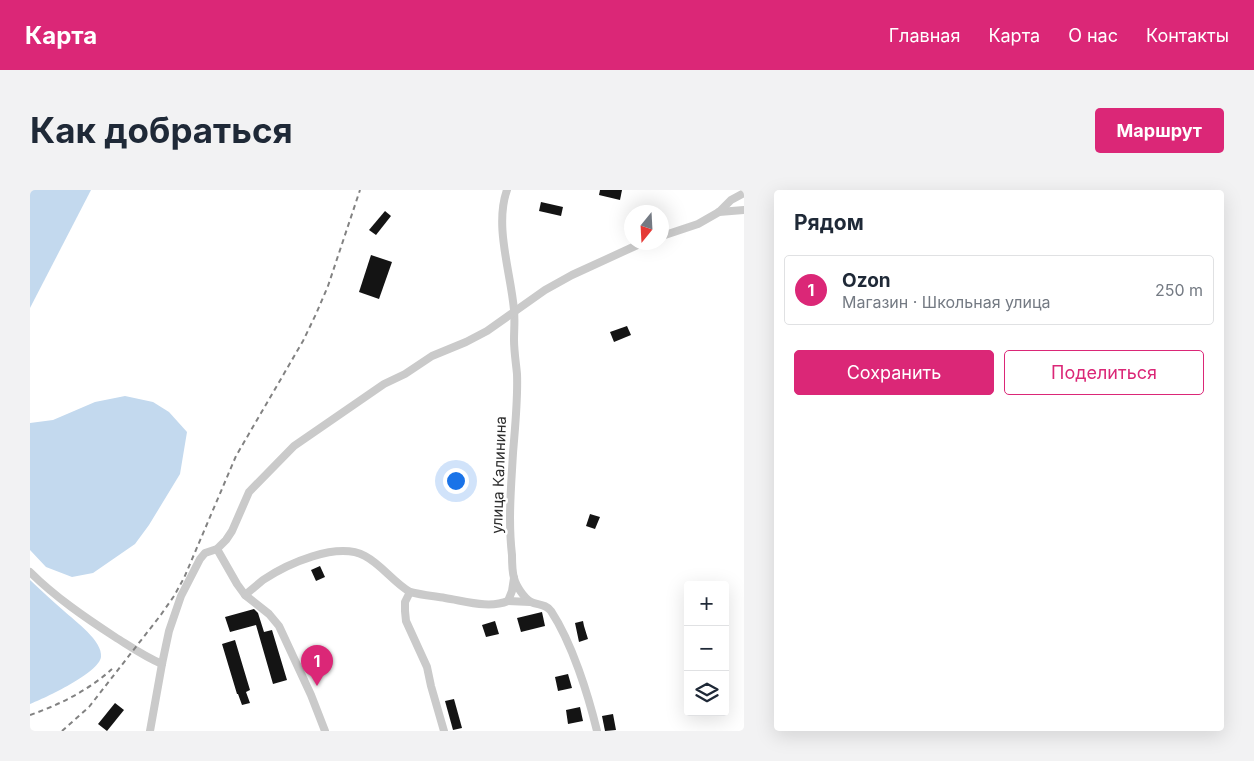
<!DOCTYPE html>
<html lang="ru">
<head>
<meta charset="utf-8">
<style>
  :root { --surface:#fff; --page:#f2f2f3; --text:#1f2937; --muted:#747a83; --line:#e0e1e3; --accent:#db2777 }
  body { margin:0; font-family:Inter,sans-serif; background:var(--page); color:var(--text) }
  .controls { position:absolute; right:15px; bottom:15px; display:grid; overflow:hidden; border-radius:5px; box-shadow:0 5px 20px #0002 }
  .controls button { width:45px; height:45px; display:grid; place-items:center; padding:0; border:0; border-bottom:1px solid var(--line); background:var(--surface); color:var(--text); font:25px sans-serif }
  .compass { position:absolute; left:594px; top:15px; width:45px; height:45px; border-radius:50%; background:var(--surface); box-shadow:0 5px 20px #0002; rotate:198deg }
  .you { position:absolute; left:425px; top:290px; width:18px; height:18px; margin:-12px; border:4px solid #fff; border-radius:50%; background:#1a73e8; box-shadow:0 0 0 8px #1a73e833 }
  .badge { display:grid; place-items:center; width:32px; height:32px; border-radius:50%; background:var(--accent); color:#fff; font-size:16px; font-weight:700 }
  .pin { position:absolute; translate:-50% -41px; filter:drop-shadow(0 1px 2px #0008) }
  .pin::after { content:''; position:absolute; top:26px; width:18px; height:15px; background:inherit; clip-path:polygon(0 0,100% 0,50% 100%) }
  .list { margin:0; padding:0; list-style:none }
  h2 { display:flex; justify-content:space-between; align-items:center; height:65px; margin:0; padding:0 20px; font-size:21px }
  h2 small { font-size:16px; font-weight:400; color:var(--muted) }
  .list li { display:grid; grid-template-columns:32px 1fr auto; gap:15px; align-items:center; box-sizing:border-box; height:70px; margin:0 10px 10px; padding:0 10px; border:1px solid var(--line); border-radius:5px }
  .list b { display:block; font-size:19px; white-space:nowrap }
  .list p { margin:0; font-size:16px; white-space:nowrap; color:var(--muted) }
  .list em { font-size:16px; font-style:normal; color:var(--muted) }
  .actions { display:flex; gap:10px; padding:15px 20px }
  .actions a { flex:1; padding:11px 0; border:1px solid var(--accent); border-radius:5px; text-align:center; font-size:18px; color:var(--accent) }
  .actions .main { background:var(--accent); color:#fff }
  .icon { flex:none; width:28px; height:28px; fill:none; stroke:currentColor; stroke-width:2; stroke-linecap:round; stroke-linejoin:round }
  .map { position:relative; flex:none; width:714px; height:541px; overflow:hidden; border-radius:5px }
  header { display:flex; align-items:center; gap:30px; box-sizing:border-box; height:70px; padding:0 25px; background:var(--accent); color:#fff }
  header strong { font-size:24px }
  nav { display:flex; gap:28px; margin-inline-start:auto; font-size:18px }
  .intro { display:flex; align-items:center; justify-content:space-between; box-sizing:border-box; height:120px; padding:0 30px }
  h1 { margin:0; font-size:35px }
  .button { padding:12px 22px; border-radius:5px; background:var(--accent); color:#fff; font-size:18px; font-weight:700 }
  main { display:flex; gap:30px; padding:0 30px }
  aside { flex:1; background:var(--surface); border-radius:5px; box-shadow:0 5px 20px #0002 }
  .map>svg:first-child { display:block }
</style>
</head>
<body>
<header>
<strong>Карта</strong>
<nav><a>Главная</a><a>Карта</a><a>О нас</a><a>Контакты</a></nav>
</header>
<div class="intro"><h1>Как добраться</h1><a class="button">Маршрут</a></div>
<main>
<div class="map">
<svg width="714" height="541" viewBox="0 0 714 541">
  <rect width="100%" height="100%" fill="#fff"/>
  <!-- water -->
  <g fill="#c3d9ee">
    <polygon points="0,0 61,0 0,118"/>
    <polygon points="95,206 123,212 139,222 157,242 150,284 119,335 105,354 63,383 42,387 16,377 0,360 0,233 23,230 65,212"/>
    <path d="M0,390c11,10 22,21 34,31 11,10 39,30 37,46 -2,16 -56,41 -71,47z"/>
  </g>
  <!-- building -->
  <g fill="#141414">
    <polygon points="570,0 592,0 590,10 569,5"/>
    <polygon points="511,12 533,17 531,26 509,21"/>
    <polygon points="355,21 361,26 346,45 339,40"/>
    <polygon points="341,65 362,72 349,109 329,102"/>
    <polygon points="597,136 601,145 584,152 580,142"/>
    <polygon points="560,324 570,327 565,339 556,336"/>
    <polygon points="290,376 295,387 286,391 281,380"/>
    <polygon points="224,419 228,423 234,442 242,440 257,490 243,494 226,435 200,442 195,427"/>
    <polygon points="512,422 515,436 491,442 487,428"/>
    <polygon points="465,431 469,444 456,447 452,435"/>
    <polygon points="553,431 554,436 558,449 549,452 545,433"/>
    <polygon points="205,450 220,500 216,502 220,513 212,515 208,504 207,504 192,454"/>
    <polygon points="538,484 542,498 528,501 525,487"/>
    <polygon points="424,509 432,538 423,540 415,511"/>
    <polygon points="85,513 94,520 77,541 68,534"/>
    <polygon points="550,517 553,531 538,534 536,520"/>
    <polygon points="583,524 586,540 575,541 572,526"/>
  </g>
  <g fill="none" stroke-linecap="round" stroke-linejoin="round">
    <!-- minor -->
    <g stroke="#cacaca" stroke-width="8">
      <path d="M477,0c-13,36 4,83 7,120 1,10 0,20 0,30 0,11 2,23 3,34 1,26 -2,53 -4,79 -2,35 -5,68 -1,102 0,7 0,16 2,23 2,8 10,20 17,24 7,3 15,2 20,9 21,32 37,83 46,120"/>
      <polyline points="689,22 714,20"/>
      <polyline points="632,46 668,34 689,22 701,10 714,3"/>
      <polyline points="187,359 207,394 215,405 239,424 249,436 281,505 295,541"/>
      <path d="M0,382c25,25 56,46 85,65 16,10 30,20 47,27"/>
      <path d="M380,402c12,3 23,4 35,6 20,3 44,11 63,3l4,-10 2,-13"/>
      <path d="M215,405c6,-5 12,-10 18,-15 24,-16 74,-39 102,-24 17,9 28,26 45,36l-5,10v9l1,10 21,46 4,19 13,45"/>
      <polyline points="478,411 500,412"/>
      <polyline points="120,541 132,474 139,441 151,406 170,369 175,363 187,359 196,350 202,341 219,302 264,256 354,194 375,184 402,166 436,152 457,141 515,100 542,85 614,52"/>
    </g>
    <!-- rail -->
    <g stroke="#828282" stroke-width="2" stroke-dasharray="5 4" stroke-linecap="butt">
      <path d="M0,525c29,-10 59,-25 82,-46"/>
      <polyline points="32,541 59,517 130,426 144,406 154,388 206,266 273,151 286,124 298,96 330,0"/>
    </g>
  </g>
  <g text-anchor="middle" stroke-width="5" stroke-linejoin="round" paint-order="stroke">
    <!-- street labels -->
    <g font-size="15" fill="#2d2d2d" stroke="#fff">
      <text transform="translate(469 285) rotate(-88)" y="5">улица Калинина</text>
    </g>
  </g>
</svg>
<div class="controls">
<button>+</button>
<button>−</button>
<button><svg class="icon" aria-label="layers" viewBox="0 0 24 24"><path d="M12 4l9 5-9 5-9-5zM3 14l9 5 9-5"/></svg></button>
</div>
<svg class="compass" viewBox="-18 -18 36 36"><path d="M0-13l5 13h-10z" fill="#e53935"/><path d="M0 13l5-13h-10z" fill="#747a83"/></svg>
<div class="you"></div>
<div class="pin badge" style="left:287px;top:496px">1</div>
</div>
<aside>
<h2>Рядом<small></small></h2>
<ul class="list">
<li><span class="badge">1</span><div><b>Ozon</b><p>Магазин · Школьная улица</p></div><em>250 m</em></li>
</ul>
<div class="actions"><a class="main">Сохранить</a><a>Поделиться</a></div>
</aside>
</main>
</body>
</html>
